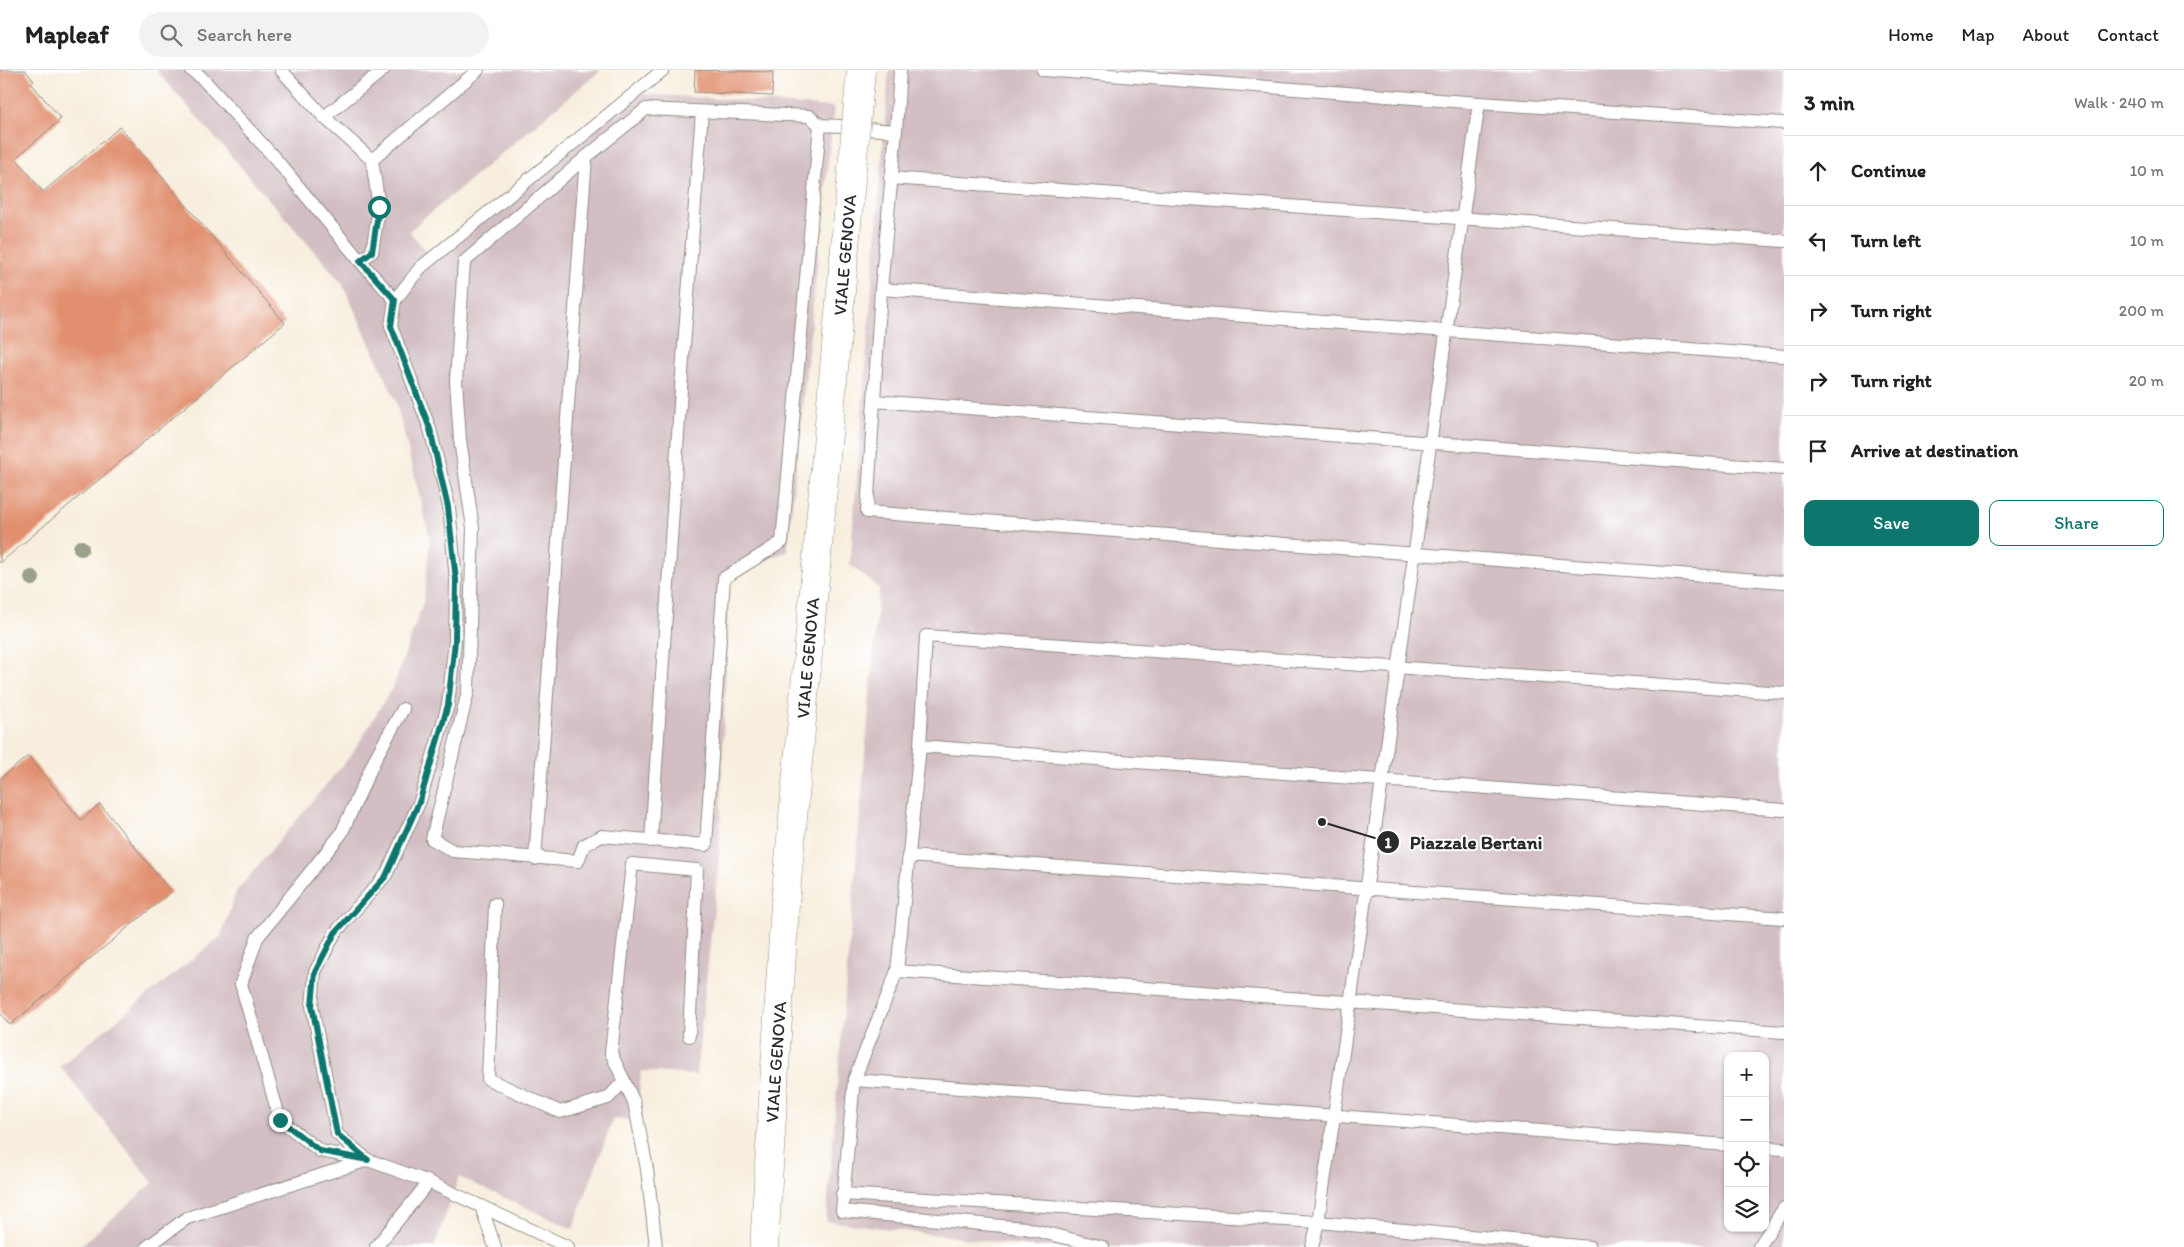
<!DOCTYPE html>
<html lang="en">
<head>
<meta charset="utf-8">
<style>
  :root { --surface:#fff; --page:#f2f2f2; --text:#222; --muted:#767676; --line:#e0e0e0; --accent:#0f766e }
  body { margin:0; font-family:Itim,sans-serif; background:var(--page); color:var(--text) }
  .controls { position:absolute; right:15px; bottom:15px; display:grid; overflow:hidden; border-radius:10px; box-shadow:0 1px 4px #0004 }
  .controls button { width:45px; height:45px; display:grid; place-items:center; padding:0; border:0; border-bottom:1px solid var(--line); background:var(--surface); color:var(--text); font:25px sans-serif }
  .stop { position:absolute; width:15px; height:15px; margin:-11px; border:4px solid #0f766e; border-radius:50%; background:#fff }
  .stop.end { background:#0f766e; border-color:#fff; box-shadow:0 1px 5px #0008 }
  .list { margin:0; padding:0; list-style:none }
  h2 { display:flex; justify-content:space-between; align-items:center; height:65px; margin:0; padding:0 20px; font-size:21px }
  h2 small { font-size:16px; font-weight:400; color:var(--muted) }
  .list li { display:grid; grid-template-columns:32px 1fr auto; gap:15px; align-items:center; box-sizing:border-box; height:70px; padding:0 20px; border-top:1px solid var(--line) }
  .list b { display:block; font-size:19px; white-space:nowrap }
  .list em { font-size:16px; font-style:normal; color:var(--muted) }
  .actions { display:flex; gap:10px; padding:15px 20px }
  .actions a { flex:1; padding:11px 0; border:1px solid var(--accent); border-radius:10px; text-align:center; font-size:18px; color:var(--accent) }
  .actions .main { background:var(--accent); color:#fff }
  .icon { flex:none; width:28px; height:28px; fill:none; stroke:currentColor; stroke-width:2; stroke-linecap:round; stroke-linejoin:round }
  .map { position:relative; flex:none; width:1784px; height:1177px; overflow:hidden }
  header { display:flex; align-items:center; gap:30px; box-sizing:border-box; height:70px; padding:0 25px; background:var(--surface); border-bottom:1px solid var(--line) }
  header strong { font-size:24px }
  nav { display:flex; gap:28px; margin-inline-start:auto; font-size:18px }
  .search { width:350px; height:45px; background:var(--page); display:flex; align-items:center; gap:12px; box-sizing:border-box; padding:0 18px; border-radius:28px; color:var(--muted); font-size:19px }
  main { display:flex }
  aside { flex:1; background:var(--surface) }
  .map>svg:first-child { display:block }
</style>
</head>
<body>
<header>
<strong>Mapleaf</strong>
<div class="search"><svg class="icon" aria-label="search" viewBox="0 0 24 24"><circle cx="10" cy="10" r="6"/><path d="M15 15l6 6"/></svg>Search here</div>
<nav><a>Home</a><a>Map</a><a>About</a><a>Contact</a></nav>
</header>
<main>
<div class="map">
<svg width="1784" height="1177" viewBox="0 0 1784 1177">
  <rect width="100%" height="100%" fill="#fff"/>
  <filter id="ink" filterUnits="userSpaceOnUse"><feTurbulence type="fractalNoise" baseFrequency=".02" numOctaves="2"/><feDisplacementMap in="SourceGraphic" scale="10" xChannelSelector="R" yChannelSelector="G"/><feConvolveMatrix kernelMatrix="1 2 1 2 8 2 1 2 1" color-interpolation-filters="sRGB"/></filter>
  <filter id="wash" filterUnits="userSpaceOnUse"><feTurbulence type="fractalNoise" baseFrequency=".0096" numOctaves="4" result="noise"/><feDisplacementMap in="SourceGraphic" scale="20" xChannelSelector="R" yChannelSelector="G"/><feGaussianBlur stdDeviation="1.12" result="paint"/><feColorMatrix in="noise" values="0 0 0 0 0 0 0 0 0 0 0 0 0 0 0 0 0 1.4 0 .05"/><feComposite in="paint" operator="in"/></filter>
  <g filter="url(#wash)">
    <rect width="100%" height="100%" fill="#f7eedd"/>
    <!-- industrial -->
    <g fill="#d2bec3" fill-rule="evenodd">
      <polygon points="156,0 601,0 409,161 433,190 631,23 834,37 787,482 729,500 719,790 696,1005 641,1001 637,1050 613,1049 573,1159 459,1107 434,1177 79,1177 153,1113 60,996 221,866 236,822 352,684 394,615 424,530 430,469 396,331 342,213"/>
      <path d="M889,0h895v1175l-2,2h-749l-207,-26 53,-633 -29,-23zM1728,986h37v172h-37z"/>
    </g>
    <g id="blocks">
      <!-- building -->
      <g fill="#e18f6e">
        <polygon points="0,0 25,0 34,11 31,13 61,49 16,88 43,122 120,57 285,253 0,493"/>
        <polygon points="695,0 773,2 772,26 694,22"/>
        <polygon points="28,686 81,750 100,734 171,822 10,955 0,943 0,709"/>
      </g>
    </g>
  </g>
  <g filter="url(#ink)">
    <use href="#blocks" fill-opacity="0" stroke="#918c84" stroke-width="1"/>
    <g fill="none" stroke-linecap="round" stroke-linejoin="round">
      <defs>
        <g id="service">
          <polyline points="191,0 201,7 274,87 360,191 372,182 379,137 372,90 478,0"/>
          <polyline points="281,0 324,47 372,90"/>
          <polyline points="1043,0 1479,33"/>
          <polyline points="324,47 383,0"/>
          <polyline points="820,55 782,472 724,508 706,775 602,766 584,775 578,791 453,781 432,769 468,621 473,458 460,370 456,311 464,192 586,87 646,39 809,46 820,55 841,56"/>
          <polyline points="868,59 896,61 881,219 867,442 1784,512"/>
          <polyline points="896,61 900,0"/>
          <polyline points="890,108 1784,171"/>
          <polyline points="360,191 395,230 391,256 430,359 449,437 456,510 455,571 448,635 420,731 386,805 335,863 315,902 312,936 337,1064 368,1090"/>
          <polyline points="881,219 1784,286"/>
          <polyline points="395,230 420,198 663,0"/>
          <polyline points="874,331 1784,399"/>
          <polyline points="403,639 377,685 341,764 257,868 241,914 280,1050 320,1081 368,1090 429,1112 568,1177"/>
          <polyline points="920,676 1784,740"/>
          <polyline points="651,771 683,289 702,42"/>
          <polyline points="908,786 1784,848"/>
          <polyline points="535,789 586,87"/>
          <polyline points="495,834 488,1009 560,1042 608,1028 624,1011"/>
          <polyline points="897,901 1784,962"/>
          <polyline points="854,1010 1728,1075"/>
          <polyline points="1765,1078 1784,1079"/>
          <polyline points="842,1124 1318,1152 1590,1177"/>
          <polyline points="481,1136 495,1177"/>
          <polyline points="147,1177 187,1148 365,1091"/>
          <polyline points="376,1177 429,1112"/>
          <polyline points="656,1177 647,1099 634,1032 611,983 632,794 697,800 689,966"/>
          <polyline points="1103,1177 1025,1158 842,1141 854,1010 897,901 920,676 926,566 1784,623"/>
          <polyline points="1312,1177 1318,1152 1334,1046 1479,33 1784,53"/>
          <polyline points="1759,1177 1784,1138"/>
        </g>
        <polyline id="tertiary" points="764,1177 785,834 816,497"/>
      </defs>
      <!-- service casing -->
      <use href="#service" stroke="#918c84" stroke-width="14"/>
      <!-- tertiary casing -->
      <use href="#tertiary" stroke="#918c84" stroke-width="29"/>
      <!-- service -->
      <use href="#service" stroke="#fff" stroke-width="12"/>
      <!-- tertiary -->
      <use href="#tertiary" stroke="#fff" stroke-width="28"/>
      <defs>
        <polyline id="tertiary-bridge" points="816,497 861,0"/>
      </defs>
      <!-- tertiary-bridge casing -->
      <use href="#tertiary-bridge" stroke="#918c84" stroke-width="29" stroke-linecap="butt"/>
      <!-- tertiary-bridge -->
      <use href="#tertiary-bridge" stroke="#fff" stroke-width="28"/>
    </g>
    <!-- trees -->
    <g fill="#9ba089">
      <circle cx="81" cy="478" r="8"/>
      <circle cx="32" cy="508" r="8"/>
    </g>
  </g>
  <g fill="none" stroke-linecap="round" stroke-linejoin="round" filter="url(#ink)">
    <!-- route -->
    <polyline stroke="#0f766e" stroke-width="6" points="280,1050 320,1081 368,1090 337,1064 312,936 315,902 335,863 386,806 420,730 448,635 455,571 456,510 448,437 430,359 391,256 395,230 360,191 372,182 379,137"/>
  </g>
  <g text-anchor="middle" stroke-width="4" stroke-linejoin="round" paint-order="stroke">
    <!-- street labels -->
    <g font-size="18" fill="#2b2b2b" stroke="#fff">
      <text transform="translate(845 185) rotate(-85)" y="6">VIALE GENOVA</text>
      <text transform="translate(808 588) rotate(-85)" y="6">VIALE GENOVA</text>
      <text transform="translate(776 992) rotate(-86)" y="6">VIALE GENOVA</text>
    </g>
  </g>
  <!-- callouts -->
  <path fill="none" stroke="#2b2b2b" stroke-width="2" d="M1322 752L1388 772"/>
  <g fill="#2b2b2b" stroke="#fff" stroke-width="2">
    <circle cx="1322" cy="752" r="5"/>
    <circle cx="1388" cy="772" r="12"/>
  </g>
  <g font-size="15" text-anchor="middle" font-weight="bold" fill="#fff">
    <text x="1388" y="778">1</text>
  </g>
  <g font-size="19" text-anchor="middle" font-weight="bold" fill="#2b2b2b" stroke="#fff" stroke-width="4" stroke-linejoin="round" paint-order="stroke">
    <text x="1476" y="779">Piazzale Bertani</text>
  </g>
</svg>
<div class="controls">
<button>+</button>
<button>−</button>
<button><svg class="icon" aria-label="locate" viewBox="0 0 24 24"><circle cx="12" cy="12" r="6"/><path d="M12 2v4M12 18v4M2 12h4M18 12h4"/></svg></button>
<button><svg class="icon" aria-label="layers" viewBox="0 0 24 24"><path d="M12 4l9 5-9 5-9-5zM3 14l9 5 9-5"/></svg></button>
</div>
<div class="stop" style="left:379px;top:137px"></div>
<div class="stop end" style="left:280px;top:1050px"></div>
</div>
<aside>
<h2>3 min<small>Walk · 240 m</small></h2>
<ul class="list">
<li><svg class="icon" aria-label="ahead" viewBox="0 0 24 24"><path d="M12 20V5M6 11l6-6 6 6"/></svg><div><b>Continue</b></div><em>10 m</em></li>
<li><svg class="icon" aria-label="left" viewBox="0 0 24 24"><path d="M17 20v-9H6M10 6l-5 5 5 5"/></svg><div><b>Turn left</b></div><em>10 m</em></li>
<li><svg class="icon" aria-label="right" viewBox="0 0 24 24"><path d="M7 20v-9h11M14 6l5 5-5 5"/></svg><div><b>Turn right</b></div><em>200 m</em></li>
<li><svg class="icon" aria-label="right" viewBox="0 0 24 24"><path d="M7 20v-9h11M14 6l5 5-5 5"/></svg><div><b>Turn right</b></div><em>20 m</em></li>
<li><svg class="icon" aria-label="arrive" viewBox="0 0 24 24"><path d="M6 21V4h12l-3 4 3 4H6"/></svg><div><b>Arrive at destination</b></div></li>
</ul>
<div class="actions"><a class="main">Save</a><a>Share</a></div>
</aside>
</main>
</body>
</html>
